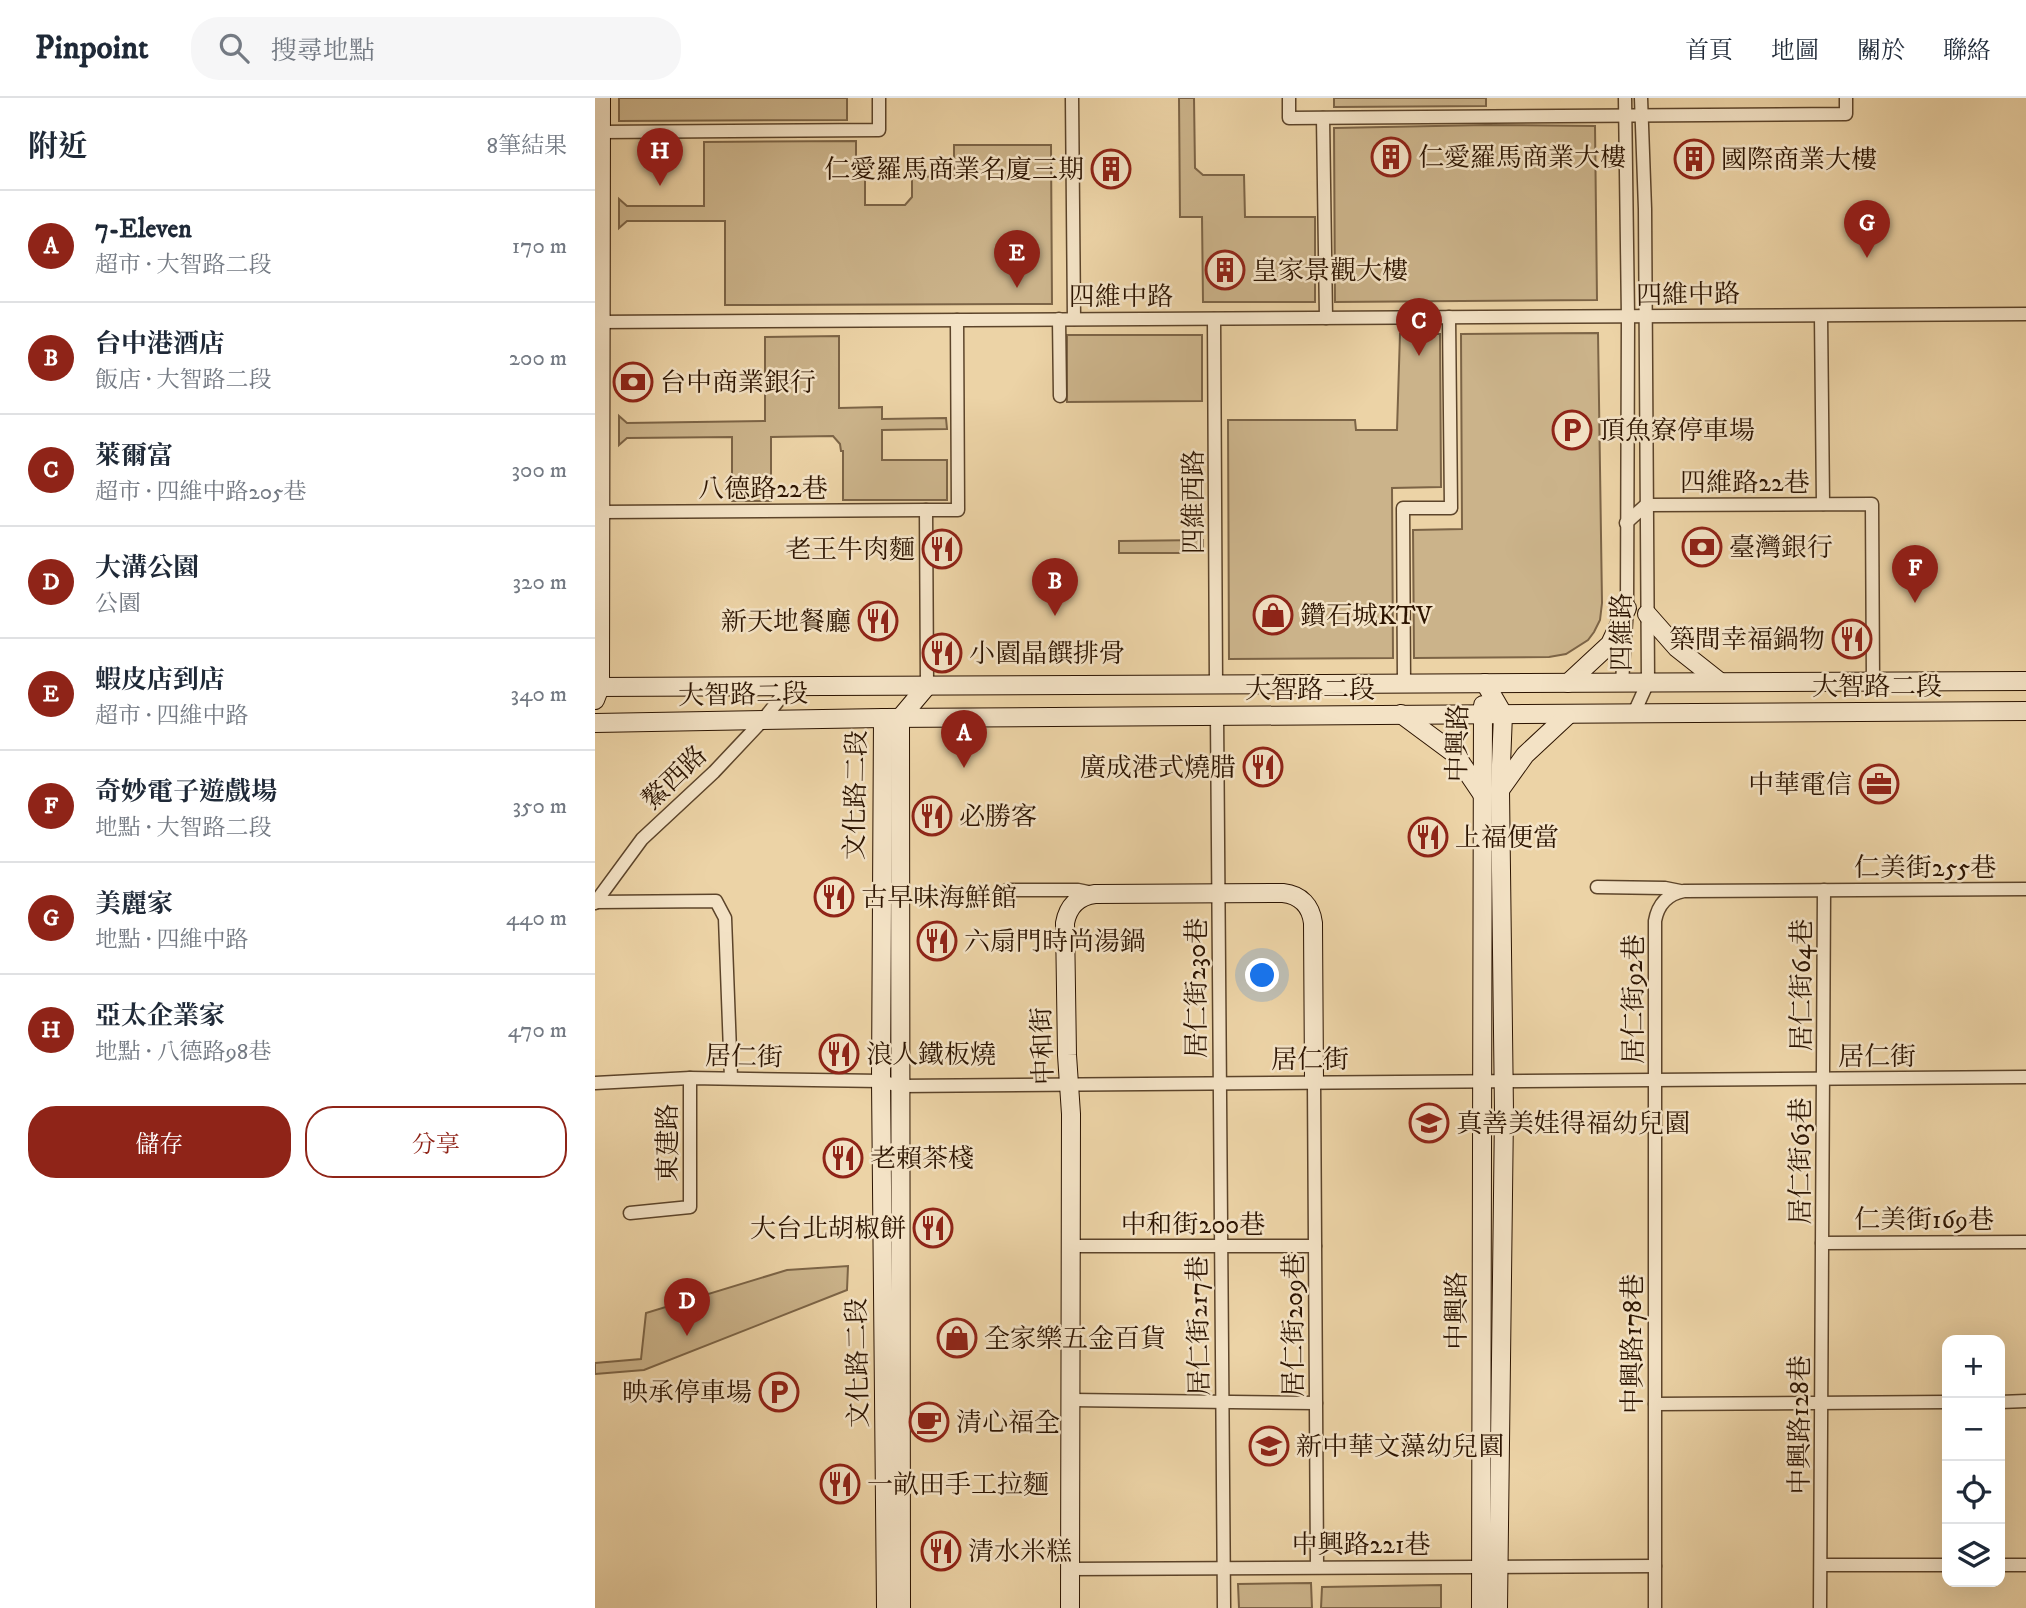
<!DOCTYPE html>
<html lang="zh-TW">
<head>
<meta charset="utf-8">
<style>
  :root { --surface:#fff; --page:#f6f6f7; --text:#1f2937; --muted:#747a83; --line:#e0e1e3; --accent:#8f2418 }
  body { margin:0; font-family:"IM FELL DW Pica","Noto Serif TC",serif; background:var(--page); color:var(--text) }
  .controls { position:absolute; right:21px; bottom:21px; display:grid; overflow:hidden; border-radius:14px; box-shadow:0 7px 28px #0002 }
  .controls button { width:63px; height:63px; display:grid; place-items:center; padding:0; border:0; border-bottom:2px solid var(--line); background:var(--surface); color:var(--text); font:35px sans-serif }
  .you { position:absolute; left:668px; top:878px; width:24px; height:24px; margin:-18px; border:5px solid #fff; border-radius:50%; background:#1a73e8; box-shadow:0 0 0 10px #1a73e833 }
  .badge { display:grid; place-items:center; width:46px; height:46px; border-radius:50%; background:var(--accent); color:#fff; font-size:23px; font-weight:700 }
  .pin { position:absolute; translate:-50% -58px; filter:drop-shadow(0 2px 4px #0008) }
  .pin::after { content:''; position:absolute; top:37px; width:24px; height:21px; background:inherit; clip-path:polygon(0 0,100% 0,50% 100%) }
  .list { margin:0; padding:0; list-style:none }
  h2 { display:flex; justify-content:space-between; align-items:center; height:91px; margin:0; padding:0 28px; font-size:30px }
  h2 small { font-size:23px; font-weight:400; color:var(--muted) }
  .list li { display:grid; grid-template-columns:46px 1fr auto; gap:21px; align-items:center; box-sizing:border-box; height:112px; padding:0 28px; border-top:2px solid var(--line) }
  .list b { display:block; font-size:26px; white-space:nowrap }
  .list p { margin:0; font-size:23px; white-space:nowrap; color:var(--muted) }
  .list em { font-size:23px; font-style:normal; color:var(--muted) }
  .actions { display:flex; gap:14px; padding:21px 28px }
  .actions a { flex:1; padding:16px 0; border:2px solid var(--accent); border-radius:28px; text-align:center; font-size:24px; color:var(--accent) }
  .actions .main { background:var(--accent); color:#fff }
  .icon { flex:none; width:38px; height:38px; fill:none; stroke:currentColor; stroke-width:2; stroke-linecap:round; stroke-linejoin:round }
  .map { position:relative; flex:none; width:1431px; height:1510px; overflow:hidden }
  header { display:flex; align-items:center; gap:42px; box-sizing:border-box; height:98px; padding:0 35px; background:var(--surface); border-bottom:2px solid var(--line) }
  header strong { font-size:33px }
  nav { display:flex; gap:38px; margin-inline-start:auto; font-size:24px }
  .search { width:490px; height:63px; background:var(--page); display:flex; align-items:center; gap:18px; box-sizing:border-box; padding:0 24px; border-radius:28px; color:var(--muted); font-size:26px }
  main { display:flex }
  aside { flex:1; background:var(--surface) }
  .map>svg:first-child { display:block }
</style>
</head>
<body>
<header>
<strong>Pinpoint</strong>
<div class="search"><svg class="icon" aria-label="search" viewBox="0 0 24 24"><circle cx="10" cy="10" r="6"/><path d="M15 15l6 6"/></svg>搜尋地點</div>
<nav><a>首頁</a><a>地圖</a><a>關於</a><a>聯絡</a></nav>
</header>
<main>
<aside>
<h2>附近<small>8筆結果</small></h2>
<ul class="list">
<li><span class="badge">A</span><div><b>7-Eleven</b><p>超市 · 大智路二段</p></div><em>170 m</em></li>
<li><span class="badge">B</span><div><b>台中港酒店</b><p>飯店 · 大智路二段</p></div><em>200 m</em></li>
<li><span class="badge">C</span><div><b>萊爾富</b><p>超市 · 四維中路205巷</p></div><em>300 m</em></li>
<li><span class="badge">D</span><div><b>大溝公園</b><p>公園</p></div><em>320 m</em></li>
<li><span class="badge">E</span><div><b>蝦皮店到店</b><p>超市 · 四維中路</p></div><em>340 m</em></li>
<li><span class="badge">F</span><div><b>奇妙電子遊戲場</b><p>地點 · 大智路二段</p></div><em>350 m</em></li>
<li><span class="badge">G</span><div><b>美麗家</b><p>地點 · 四維中路</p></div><em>440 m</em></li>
<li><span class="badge">H</span><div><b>亞太企業家</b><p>地點 · 八德路98巷</p></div><em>470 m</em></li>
</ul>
<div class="actions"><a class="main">儲存</a><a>分享</a></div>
</aside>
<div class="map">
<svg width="1431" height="1510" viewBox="0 0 1431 1510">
  <rect width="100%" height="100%" fill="#ecd3a6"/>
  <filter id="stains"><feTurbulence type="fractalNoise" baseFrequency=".00286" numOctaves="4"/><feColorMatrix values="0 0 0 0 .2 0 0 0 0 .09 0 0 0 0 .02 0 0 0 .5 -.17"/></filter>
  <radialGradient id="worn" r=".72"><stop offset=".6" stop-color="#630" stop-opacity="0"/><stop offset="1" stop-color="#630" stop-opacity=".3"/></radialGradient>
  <!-- green -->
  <g fill="#cbb38a" stroke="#7c6446" stroke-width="2">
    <polygon points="24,0 252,0 252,22 24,23"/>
    <polygon points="584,0 599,0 600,70 608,77 649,77 650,119 720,119 720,204 608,204 607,119 585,119"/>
    <polygon points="739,0 891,0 891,8 741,9 739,9"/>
    <polygon points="891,27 1000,28 1002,202 740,204 739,30"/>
    <polygon points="261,43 261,75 270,75 270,107 310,107 317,99 317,79 359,78 359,47 456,47 457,206 130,207 130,123 32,123 24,130 24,101 32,108 109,108 109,44"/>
    <polygon points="1003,235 1007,505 1005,522 999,534 993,542 971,556 954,559 819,560 818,432 867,431 866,236"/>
    <polygon points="805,236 845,236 846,389 797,390 798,560 634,561 633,322 760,322 761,332 802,332"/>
    <polygon points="472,237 607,237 607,303 472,304"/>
    <polygon points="244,238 244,310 287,309 287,321 351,320 352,331 287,332 287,362 352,362 352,402 248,402 248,353 246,353 245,346 238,338 176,339 176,403 137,403 137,339 32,340 24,347 24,318 32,325 170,323 170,239"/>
    <polygon points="608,442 608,455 524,455 524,443"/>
    <polygon points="253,1168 252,1192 49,1272 0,1276 0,1265 46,1261 51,1215 192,1172"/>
    <polygon points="716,1485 717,1510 644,1510 643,1486"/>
    <polygon points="846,1487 846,1510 726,1510 727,1489"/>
  </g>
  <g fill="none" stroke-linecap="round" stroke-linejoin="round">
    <defs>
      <g id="street">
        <polyline points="477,0 479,221"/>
        <polyline points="694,0 694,20 1251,16 1251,0"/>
        <polyline points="728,20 731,220"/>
        <polyline points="6,34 284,32 284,0"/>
        <polyline points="1226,218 1228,406"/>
        <polyline points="464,221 465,298"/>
        <polyline points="619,221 621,587"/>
        <polyline points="0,224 1431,216"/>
        <polyline points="5,414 331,412"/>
        <polyline points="1031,425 1051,407 1277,406 1278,583"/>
        <polyline points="1027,584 1032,510 1033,220 1030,0"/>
        <polyline points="809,586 808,410 856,410 854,219"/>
        <polyline points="332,588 331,412 363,412 362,222"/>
        <polyline points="1039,615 1053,584 1050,111 1046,0"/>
        <polyline points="622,617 629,1510"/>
        <polyline points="1002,789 1070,790 1085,793"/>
        <polyline points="412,792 483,792 498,795"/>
        <polyline points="0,804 121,803 130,820 136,980"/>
        <polyline points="0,805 47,741 119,674 168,622 194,589"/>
        <polyline points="719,984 722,1469"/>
        <polyline points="0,985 95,980 286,983 304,988 1431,979"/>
        <polyline points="35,1115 95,1109 95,980"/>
        <polyline points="1227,1145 1431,1144"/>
        <polyline points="476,1148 720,1148"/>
        <polyline points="476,1302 721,1305"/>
        <polyline points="1405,1304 1431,1303"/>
        <polyline points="1060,1306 1352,1304"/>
        <polyline points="1226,1467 1352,1467"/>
        <polyline points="1405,1467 1431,1467"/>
        <polyline points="475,1471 1060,1468"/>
        <path d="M1060,1510v-687c3,-17 13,-27 29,-30l342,-2"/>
        <polyline points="1225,1510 1229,792"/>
      </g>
      <g id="secondary">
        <polyline points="1052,516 1082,550 1125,584"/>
        <polyline points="890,585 908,616 905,692 909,1014 903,1510"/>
        <polyline points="973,585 1015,546 1032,510"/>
        <polyline points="0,589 1431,583"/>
        <polyline points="0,602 5,589 6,0"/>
        <polyline points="806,616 860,656 887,696"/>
        <polyline points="288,620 286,983 291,1510"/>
        <polyline points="0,625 288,620 1431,613"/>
        <polyline points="905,692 930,657 974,616"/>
        <polyline points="306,1510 305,620 332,588"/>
        <path d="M475,1510l1,-494 -4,-59 -2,-132c3,-17 13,-27 30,-29l188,-1c18,2 28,13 30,30l1,159"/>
        <polyline points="886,1510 888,607"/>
      </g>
    </defs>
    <!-- street casing -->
    <use href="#street" stroke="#5c442a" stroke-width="15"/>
    <!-- secondary casing -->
    <use href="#secondary" stroke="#2c1401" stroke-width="20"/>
    <!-- street -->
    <use href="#street" stroke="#f3e2c5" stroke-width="12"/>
    <!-- secondary -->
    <use href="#secondary" stroke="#f3e2c5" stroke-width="18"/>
  </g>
  <!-- icons -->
  <defs>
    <symbol id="building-ring" viewBox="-11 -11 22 22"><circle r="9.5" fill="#f3e2c5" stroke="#8f2418" stroke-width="1.5"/><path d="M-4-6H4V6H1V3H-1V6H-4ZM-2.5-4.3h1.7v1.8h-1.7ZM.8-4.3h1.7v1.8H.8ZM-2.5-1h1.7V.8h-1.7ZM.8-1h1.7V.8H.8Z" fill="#8f2418"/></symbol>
    <symbol id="bank-ring" viewBox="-11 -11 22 22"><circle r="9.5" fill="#f3e2c5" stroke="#8f2418" stroke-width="1.5"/><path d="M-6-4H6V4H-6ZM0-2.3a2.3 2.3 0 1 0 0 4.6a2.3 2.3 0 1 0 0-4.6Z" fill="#8f2418"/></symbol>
    <symbol id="parking-ring" viewBox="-11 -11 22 22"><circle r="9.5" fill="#f3e2c5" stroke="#8f2418" stroke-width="1.5"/><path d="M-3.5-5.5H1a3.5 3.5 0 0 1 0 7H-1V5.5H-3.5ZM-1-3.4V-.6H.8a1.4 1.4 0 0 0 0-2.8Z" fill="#8f2418"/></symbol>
    <symbol id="restaurant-ring" viewBox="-11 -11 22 22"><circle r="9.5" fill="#f3e2c5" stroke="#8f2418" stroke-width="1.5"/><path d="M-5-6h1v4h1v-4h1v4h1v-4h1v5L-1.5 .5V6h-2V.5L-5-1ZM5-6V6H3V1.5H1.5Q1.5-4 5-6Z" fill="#8f2418"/></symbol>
    <symbol id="shop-ring" viewBox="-11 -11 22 22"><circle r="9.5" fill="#f3e2c5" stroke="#8f2418" stroke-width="1.5"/><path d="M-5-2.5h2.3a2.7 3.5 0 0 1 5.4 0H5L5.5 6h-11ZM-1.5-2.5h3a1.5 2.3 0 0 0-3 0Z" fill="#8f2418"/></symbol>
    <symbol id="office-ring" viewBox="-11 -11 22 22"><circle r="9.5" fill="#f3e2c5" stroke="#8f2418" stroke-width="1.5"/><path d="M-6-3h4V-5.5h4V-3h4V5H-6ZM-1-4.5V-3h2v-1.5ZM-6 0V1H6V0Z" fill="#8f2418"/></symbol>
    <symbol id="school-ring" viewBox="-11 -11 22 22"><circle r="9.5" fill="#f3e2c5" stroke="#8f2418" stroke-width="1.5"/><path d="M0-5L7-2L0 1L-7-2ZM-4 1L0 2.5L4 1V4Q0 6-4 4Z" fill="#8f2418"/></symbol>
    <symbol id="cafe-ring" viewBox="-11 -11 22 22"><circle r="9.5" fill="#f3e2c5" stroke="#8f2418" stroke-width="1.5"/><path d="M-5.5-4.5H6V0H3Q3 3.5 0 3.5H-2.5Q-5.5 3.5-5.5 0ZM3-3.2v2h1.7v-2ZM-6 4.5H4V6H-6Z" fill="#8f2418"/></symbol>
  </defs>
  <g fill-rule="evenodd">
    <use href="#building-ring" x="774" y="37" width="44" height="44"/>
    <use href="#building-ring" x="1077" y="39" width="44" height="44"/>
    <use href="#building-ring" x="494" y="49" width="44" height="44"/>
    <use href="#building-ring" x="608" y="150" width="44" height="44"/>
    <use href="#bank-ring" x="16" y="262" width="44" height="44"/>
    <use href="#parking-ring" x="955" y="310" width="44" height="44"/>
    <use href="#bank-ring" x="1085" y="427" width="44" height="44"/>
    <use href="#restaurant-ring" x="325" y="429" width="44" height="44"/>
    <use href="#shop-ring" x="656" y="495" width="44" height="44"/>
    <use href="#restaurant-ring" x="261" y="501" width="44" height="44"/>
    <use href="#restaurant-ring" x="1235" y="519" width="44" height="44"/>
    <use href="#restaurant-ring" x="325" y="533" width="44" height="44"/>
    <use href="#restaurant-ring" x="646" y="647" width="44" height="44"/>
    <use href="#office-ring" x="1262" y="664" width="44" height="44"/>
    <use href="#restaurant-ring" x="315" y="696" width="44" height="44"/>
    <use href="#restaurant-ring" x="811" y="717" width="44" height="44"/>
    <use href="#restaurant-ring" x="217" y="777" width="44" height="44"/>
    <use href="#restaurant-ring" x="320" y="821" width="44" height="44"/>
    <use href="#restaurant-ring" x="222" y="934" width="44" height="44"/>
    <use href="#school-ring" x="812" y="1003" width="44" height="44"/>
    <use href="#restaurant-ring" x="226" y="1038" width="44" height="44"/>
    <use href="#restaurant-ring" x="316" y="1108" width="44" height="44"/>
    <use href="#shop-ring" x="340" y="1218" width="44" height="44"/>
    <use href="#parking-ring" x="162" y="1272" width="44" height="44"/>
    <use href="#cafe-ring" x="312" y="1302" width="44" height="44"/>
    <use href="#school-ring" x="652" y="1326" width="44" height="44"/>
    <use href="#restaurant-ring" x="223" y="1364" width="44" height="44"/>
    <use href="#restaurant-ring" x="324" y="1431" width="44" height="44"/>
  </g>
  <g text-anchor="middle" stroke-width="5" stroke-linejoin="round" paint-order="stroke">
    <!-- poi labels -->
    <g font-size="26" fill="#2c1401" stroke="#f3e2c5" text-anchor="start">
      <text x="823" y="68">仁愛羅馬商業大樓</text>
      <text x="1126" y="70">國際商業大樓</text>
      <text x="489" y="80" text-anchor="end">仁愛羅馬商業名廈三期</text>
      <text x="657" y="181">皇家景觀大樓</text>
      <text x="65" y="293">台中商業銀行</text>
      <text x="1004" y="341">頂魚寮停車場</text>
      <text x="1134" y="458">臺灣銀行</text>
      <text x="320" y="460" text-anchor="end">老王牛肉麵</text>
      <text x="705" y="526">鑽石城KTV</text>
      <text x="256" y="532" text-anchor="end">新天地餐廳</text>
      <text x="1230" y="550" text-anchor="end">築間幸福鍋物</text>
      <text x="374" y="564">小園晶饌排骨</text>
      <text x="641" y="678" text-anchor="end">廣成港式燒腊</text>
      <text x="1257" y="695" text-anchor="end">中華電信</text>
      <text x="364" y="727">必勝客</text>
      <text x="860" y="748">上福便當</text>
      <text x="266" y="808">古早味海鮮館</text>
      <text x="369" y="852">六扇門時尚湯鍋</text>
      <text x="271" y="965">浪人鐵板燒</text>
      <text x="861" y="1034">真善美娃得福幼兒園</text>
      <text x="275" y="1069">老賴茶棧</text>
      <text x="311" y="1139" text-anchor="end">大台北胡椒餅</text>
      <text x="389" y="1249">全家樂五金百貨</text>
      <text x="157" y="1303" text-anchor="end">映承停車場</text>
      <text x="361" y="1333">清心福全</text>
      <text x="701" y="1357">新中華文藻幼兒園</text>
      <text x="272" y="1395">一畝田手工拉麵</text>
      <text x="373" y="1462">清水米糕</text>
    </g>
    <!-- street labels -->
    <g font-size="26" fill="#2c1401" stroke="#f3e2c5">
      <text transform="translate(1093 196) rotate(-1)" y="9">四維中路</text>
      <text x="526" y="207">四維中路</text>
      <text x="1150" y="393">四維路22巷</text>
      <text x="168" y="399">八德路22巷</text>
      <text transform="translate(598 404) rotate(-90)" y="9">四維西路</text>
      <text transform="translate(1026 534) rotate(-90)" y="9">四維路</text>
      <text x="1282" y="597">大智路二段</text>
      <text x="715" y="600">大智路二段</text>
      <text transform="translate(148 596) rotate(-1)" y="9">大智路二段</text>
      <text transform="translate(862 645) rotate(-89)" y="9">中興路</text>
      <text transform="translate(79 679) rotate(-44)" y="9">鰲西路</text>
      <text transform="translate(260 697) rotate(-89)" y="9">文化路二段</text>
      <text x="1330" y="778">仁美街255巷</text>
      <text transform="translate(1206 887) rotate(-90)" y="9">居仁街64巷</text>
      <text transform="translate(601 890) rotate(-90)" y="9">居仁街230巷</text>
      <text transform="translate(1038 901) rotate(-90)" y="9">居仁街92巷</text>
      <text transform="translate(447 948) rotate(-92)" y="9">中和街</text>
      <text transform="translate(149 958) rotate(1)" y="9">居仁街</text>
      <text x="1282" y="967">居仁街</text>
      <text x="715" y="970">居仁街</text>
      <text transform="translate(72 1045) rotate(-90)" y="9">東建路</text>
      <text transform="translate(1205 1063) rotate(-90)" y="9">居仁街63巷</text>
      <text x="1329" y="1130">仁美街169巷</text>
      <text x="598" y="1135">中和街200巷</text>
      <text transform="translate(861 1213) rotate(-90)" y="9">中興路</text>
      <text transform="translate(698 1227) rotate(-90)" y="9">居仁街209巷</text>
      <text transform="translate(603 1228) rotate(-91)" y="9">居仁街217巷</text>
      <text transform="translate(1037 1246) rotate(-90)" y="9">中興路178巷</text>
      <text transform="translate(262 1265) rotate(-91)" y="9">文化路二段</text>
      <text transform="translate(1204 1327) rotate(-90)" y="9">中興路128巷</text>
      <text x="766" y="1455">中興路221巷</text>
    </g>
  </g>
  <rect width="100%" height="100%" filter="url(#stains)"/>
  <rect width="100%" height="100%" fill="url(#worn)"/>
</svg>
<div class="controls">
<button>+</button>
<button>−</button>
<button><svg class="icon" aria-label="locate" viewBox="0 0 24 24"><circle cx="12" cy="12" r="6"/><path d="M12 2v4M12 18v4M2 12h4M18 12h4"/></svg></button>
<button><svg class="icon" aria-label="layers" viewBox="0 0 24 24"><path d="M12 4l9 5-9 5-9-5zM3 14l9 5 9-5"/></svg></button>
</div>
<div class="you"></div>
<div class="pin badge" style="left:369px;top:670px">A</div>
<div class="pin badge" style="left:460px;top:518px">B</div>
<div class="pin badge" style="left:824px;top:258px">C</div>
<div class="pin badge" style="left:92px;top:1238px">D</div>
<div class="pin badge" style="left:422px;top:190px">E</div>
<div class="pin badge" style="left:1320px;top:505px">F</div>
<div class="pin badge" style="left:1272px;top:160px">G</div>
<div class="pin badge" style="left:65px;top:88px">H</div>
</div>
</main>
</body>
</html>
